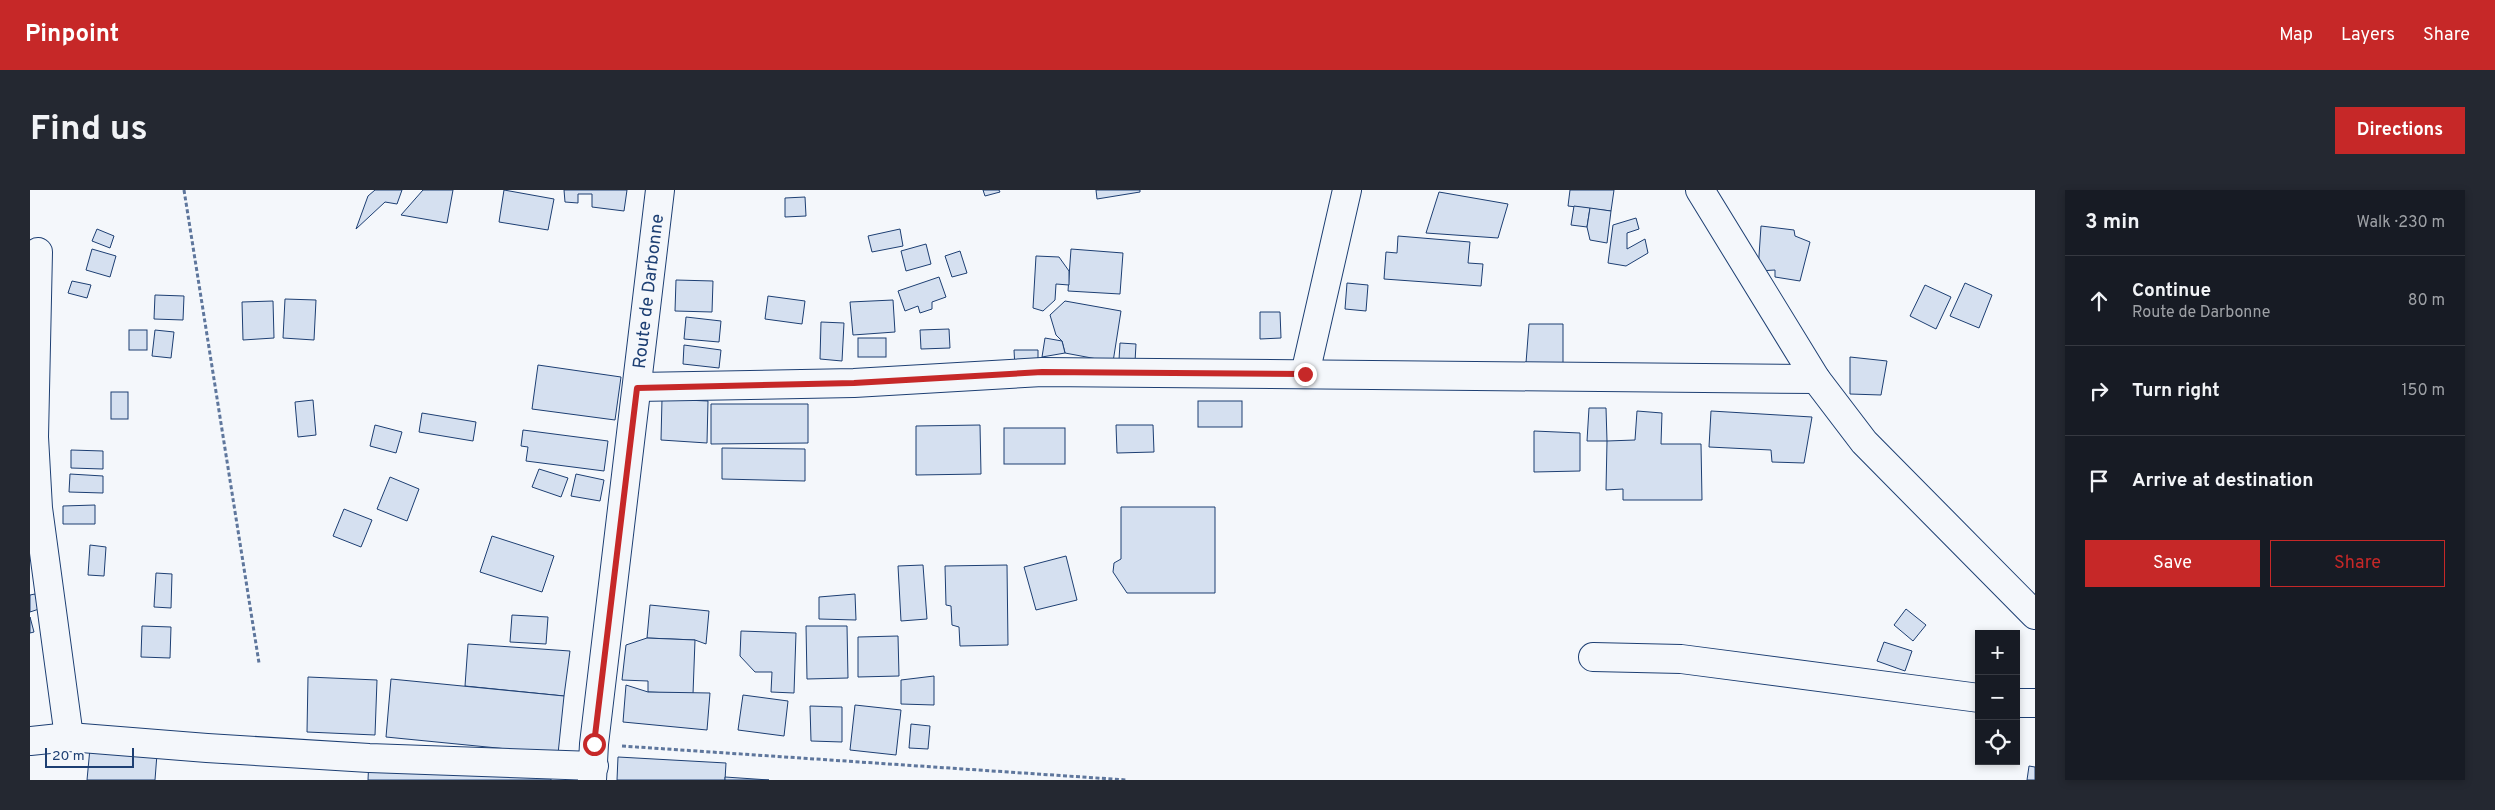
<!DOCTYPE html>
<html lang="en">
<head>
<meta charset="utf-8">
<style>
  :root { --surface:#171b24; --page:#242831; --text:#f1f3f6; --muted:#9ea1a6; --line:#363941; --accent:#c62828 }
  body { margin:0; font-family:Overpass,sans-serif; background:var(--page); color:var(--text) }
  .controls { position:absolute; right:15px; bottom:15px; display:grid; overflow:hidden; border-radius:0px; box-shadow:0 2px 8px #0003 }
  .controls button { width:45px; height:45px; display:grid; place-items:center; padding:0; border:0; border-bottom:1px solid var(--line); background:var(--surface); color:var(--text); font:25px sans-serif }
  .scale { position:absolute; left:15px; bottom:12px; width:89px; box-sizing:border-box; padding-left:5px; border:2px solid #1d3f73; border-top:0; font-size:14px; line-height:18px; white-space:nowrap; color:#1d3f73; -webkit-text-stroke:4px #f4f7fb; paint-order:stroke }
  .stop { position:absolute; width:15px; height:15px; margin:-11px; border:4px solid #c62828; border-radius:50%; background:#fff }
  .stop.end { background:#c62828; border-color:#fff; box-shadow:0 1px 5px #0008 }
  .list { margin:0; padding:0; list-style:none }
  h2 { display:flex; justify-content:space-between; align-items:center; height:65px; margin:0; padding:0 20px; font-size:21px }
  h2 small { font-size:16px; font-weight:400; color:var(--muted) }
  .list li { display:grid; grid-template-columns:32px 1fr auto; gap:15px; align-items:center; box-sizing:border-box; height:90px; padding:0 20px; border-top:1px solid var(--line) }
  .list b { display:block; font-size:19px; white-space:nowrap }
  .list p { margin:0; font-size:16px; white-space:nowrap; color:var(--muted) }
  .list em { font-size:16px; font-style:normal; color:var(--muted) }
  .actions { display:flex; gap:10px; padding:15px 20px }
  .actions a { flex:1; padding:11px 0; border:1px solid var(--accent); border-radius:0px; text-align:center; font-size:18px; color:var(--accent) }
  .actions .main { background:var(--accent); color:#fff }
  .icon { flex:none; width:28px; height:28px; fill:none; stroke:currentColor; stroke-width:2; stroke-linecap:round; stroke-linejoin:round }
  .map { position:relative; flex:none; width:2005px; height:590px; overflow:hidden; border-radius:0px }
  header { display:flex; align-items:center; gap:30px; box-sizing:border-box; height:70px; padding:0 25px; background:var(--accent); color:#fff }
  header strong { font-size:24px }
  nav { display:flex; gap:28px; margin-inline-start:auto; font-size:18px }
  .intro { display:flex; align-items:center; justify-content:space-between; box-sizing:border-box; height:120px; padding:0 30px }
  h1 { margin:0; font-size:35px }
  .button { padding:12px 22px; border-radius:0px; background:var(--accent); color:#fff; font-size:18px; font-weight:700 }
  main { display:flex; gap:30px; padding:0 30px }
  aside { flex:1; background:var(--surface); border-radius:0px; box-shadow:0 2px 8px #0003 }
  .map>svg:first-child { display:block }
</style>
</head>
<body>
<header>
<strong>Pinpoint</strong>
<nav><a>Map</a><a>Layers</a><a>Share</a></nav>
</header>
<div class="intro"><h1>Find us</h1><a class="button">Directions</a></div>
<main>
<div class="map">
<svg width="2005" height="590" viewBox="0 0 2005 590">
  <rect width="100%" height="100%" fill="#f4f7fb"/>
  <!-- building -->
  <g fill="#d5e0f0" stroke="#1d3f73">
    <polygon points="345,0 372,0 367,14 355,12 326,39 338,6"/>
    <polygon points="393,0 423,0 417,33 371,25"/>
    <polygon points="474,0 524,9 518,40 469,32"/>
    <polygon points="534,0 597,0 594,21 562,17 562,4 548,4 548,13 535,12"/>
    <polygon points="953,0 969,0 970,2 955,6"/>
    <polygon points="1066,0 1110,0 1110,2 1067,9"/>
    <polygon points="1540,0 1584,0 1581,21 1538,16"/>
    <polygon points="1409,2 1478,14 1468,48 1396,43"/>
    <polygon points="775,7 776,26 755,27 755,8"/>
    <polygon points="1544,16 1560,18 1557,37 1541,35"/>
    <polygon points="1560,18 1581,21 1577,53 1560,50 1557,37"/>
    <polygon points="1606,28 1609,39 1597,43 1597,59 1615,49 1618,63 1596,76 1578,73 1583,35"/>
    <polygon points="1731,36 1764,40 1765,46 1780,52 1770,91 1745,87 1745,80 1728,81"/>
    <polygon points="67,39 84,46 80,58 62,51"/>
    <polygon points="870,39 873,56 842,62 838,46"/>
    <polygon points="1368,46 1440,52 1438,73 1453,74 1451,96 1354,89 1356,62 1367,63"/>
    <polygon points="896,54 901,74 876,81 871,61"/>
    <polygon points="62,59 86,66 80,87 56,80"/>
    <polygon points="1041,59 1093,63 1090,104 1038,101"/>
    <polygon points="930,61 937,83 922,87 915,66"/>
    <polygon points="1006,66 1029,67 1039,81 1039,95 1026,94 1025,110 1013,121 1003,118"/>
    <polygon points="909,87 916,107 902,112 902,119 890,123 888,116 875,121 868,101"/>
    <polygon points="646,90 683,91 682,122 645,121"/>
    <polygon points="42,91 61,95 57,108 38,103"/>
    <polygon points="1317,93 1338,95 1336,121 1315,119"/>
    <polygon points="1935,93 1962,105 1949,138 1920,126"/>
    <polygon points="1895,95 1921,107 1906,139 1880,126"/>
    <polygon points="125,105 154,106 153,130 124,129"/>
    <polygon points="738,106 775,111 772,134 735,129"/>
    <polygon points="255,109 286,110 284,150 253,148"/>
    <polygon points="863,110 865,142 823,145 820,112"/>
    <polygon points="243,111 244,148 213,150 212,112"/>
    <polygon points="1035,111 1091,121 1083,172 1035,163 1032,151 1026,145 1020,125"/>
    <polygon points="1230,122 1250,122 1251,148 1230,149"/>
    <polygon points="656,127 691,131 689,152 654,149"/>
    <polygon points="791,132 814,133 812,171 790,169"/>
    <polygon points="1499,134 1533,134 1533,173 1496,173"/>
    <polygon points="919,139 920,158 891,159 890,140"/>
    <rect x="99" y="140" width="18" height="20"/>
    <polygon points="125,140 144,142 141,168 122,166"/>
    <rect x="828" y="148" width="28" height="19"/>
    <polygon points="1015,148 1032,151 1035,163 1012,167"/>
    <polygon points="1090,153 1106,154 1105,172 1089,170"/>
    <polygon points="654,155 691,160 689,178 653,174"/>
    <polygon points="984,160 1008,160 1008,178 985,178"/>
    <polygon points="1820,167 1857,171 1851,205 1820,204"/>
    <polygon points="508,175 591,187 585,230 502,219"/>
    <rect x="81" y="202" width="17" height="27"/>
    <polygon points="632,209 678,211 677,253 631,250"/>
    <polygon points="283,210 286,245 268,247 265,212"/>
    <rect x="1168" y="211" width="44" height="26"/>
    <polygon points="681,214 778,214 778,253 681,254"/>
    <polygon points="1559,218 1576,218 1577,251 1557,251"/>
    <polygon points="1607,221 1632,223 1631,254 1671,254 1672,310 1593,310 1593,299 1576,300 1577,251 1605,250"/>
    <polygon points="1681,221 1782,227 1774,273 1742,272 1741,260 1679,257"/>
    <polygon points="392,223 446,232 443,251 389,242"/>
    <polygon points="345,235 372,242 366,263 340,256"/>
    <polygon points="950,235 951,284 886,285 886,236"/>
    <polygon points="1086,235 1123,235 1124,262 1087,263"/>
    <rect x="974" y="238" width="61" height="36"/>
    <polygon points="493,240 578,251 574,281 496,271 498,257 491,256"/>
    <polygon points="1504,241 1550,243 1550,281 1504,282"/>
    <polygon points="692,258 775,259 775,291 692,289"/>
    <polygon points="41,260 73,261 73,279 41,278"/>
    <polygon points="509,279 538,288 531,307 502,297"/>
    <polygon points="40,284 73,286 73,303 39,302"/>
    <polygon points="546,284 574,290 570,311 541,306"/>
    <polygon points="360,287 389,299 377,331 347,319"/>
    <polygon points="65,315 65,334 33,334 33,316"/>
    <polygon points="1091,317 1185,317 1185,403 1097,403 1083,382 1084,373 1091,369"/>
    <polygon points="314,319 342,330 331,357 303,346"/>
    <polygon points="462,346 524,366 512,402 450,382"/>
    <polygon points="60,355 76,357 74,386 58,385"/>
    <polygon points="1036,366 1047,410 1006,420 994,377"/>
    <polygon points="893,375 897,429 871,431 868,376"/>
    <polygon points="977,375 978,455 930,456 929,437 922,435 921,416 916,415 915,376"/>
    <polygon points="126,383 142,384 141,418 124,417"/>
    <polygon points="5,404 9,419 0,422 0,405"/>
    <polygon points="825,404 826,430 789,429 789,407"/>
    <polygon points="620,415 679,421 676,454 665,450 617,448"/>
    <polygon points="1876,419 1896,435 1883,451 1864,435"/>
    <polygon points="482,425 518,427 516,454 480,452"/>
    <polygon points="0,427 4,442 0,443"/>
    <polygon points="112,436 141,437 140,468 111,467"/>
    <polygon points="776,436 817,436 818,488 777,489"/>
    <polygon points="711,441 766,443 764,503 741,502 742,482 725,482 710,466"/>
    <polygon points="868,446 869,486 828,487 828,447"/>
    <polygon points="617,448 665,450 663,504 618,502 618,491 592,490 596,455"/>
    <polygon points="1854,452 1882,461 1875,481 1847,471"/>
    <polygon points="438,454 540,461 534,506 435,496"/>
    <polygon points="904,486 904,515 871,514 871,490"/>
    <polygon points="278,487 347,490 345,545 277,542"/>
    <polygon points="361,489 534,506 528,564 356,547"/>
    <polygon points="596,495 618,502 680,503 677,540 593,532"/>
    <polygon points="713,505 758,511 754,546 708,540"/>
    <polygon points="825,515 871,520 866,565 820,560"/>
    <polygon points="780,516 812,517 812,552 781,551"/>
    <polygon points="881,534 900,536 898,559 879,558"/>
    <polygon points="60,558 127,564 125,590 57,590"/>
    <polygon points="588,567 696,573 695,590 587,590"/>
    <polygon points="339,568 521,583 521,590 338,590"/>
    <polygon points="1999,576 2005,577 2005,590 1997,590"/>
    <polygon points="695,587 739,590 695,590"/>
  </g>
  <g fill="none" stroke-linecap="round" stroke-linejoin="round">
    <defs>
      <g id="minor">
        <polyline points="1670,0 1786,189 1834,252 2005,425"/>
        <polyline points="8,62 4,247 8,318 39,547"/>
        <polyline points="1275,184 1317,0"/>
        <polyline points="607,197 824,193 1012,182 1786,189"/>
        <polyline points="1563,467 1651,469 1949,508"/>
        <polyline points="1986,513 2005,513"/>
        <polyline points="0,551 39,547 177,558 339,568 564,576"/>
        <path id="s1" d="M562,590l2,-36 66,-554"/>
      </g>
    </defs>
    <!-- minor casing -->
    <use href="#minor" stroke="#1d3f73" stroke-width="30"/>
    <!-- path -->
    <g stroke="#5e769c" stroke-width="3" stroke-dasharray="4 2.5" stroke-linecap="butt">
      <polyline points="154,0 229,473"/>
      <polyline points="592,556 1097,590"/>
    </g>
    <!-- minor -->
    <use href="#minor" stroke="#f4f7fb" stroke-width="28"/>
  </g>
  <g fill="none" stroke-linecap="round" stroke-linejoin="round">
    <!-- route -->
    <polyline stroke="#c62828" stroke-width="6" points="564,554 607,198 824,193 1012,182 1275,184"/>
  </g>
  <g text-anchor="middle" stroke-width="4" stroke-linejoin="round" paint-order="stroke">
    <!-- street labels -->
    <g font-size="18" fill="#1d3f73" stroke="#f4f7fb">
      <text dy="6" stroke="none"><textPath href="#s1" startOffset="492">Route de Darbonne</textPath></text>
    </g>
  </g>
</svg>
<div class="controls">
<button>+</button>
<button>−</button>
<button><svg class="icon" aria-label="locate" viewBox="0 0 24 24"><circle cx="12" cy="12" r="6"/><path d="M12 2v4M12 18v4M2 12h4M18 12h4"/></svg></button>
</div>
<div class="scale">20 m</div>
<div class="stop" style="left:564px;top:554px"></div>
<div class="stop end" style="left:1275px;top:184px"></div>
</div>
<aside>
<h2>3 min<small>Walk · 230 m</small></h2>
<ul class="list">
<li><svg class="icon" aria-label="ahead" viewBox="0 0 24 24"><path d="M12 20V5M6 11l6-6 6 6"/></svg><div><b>Continue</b><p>Route de Darbonne</p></div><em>80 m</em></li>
<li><svg class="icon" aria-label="right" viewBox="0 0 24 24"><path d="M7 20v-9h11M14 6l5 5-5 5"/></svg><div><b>Turn right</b></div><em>150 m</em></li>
<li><svg class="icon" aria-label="arrive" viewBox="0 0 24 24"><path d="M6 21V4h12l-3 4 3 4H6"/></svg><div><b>Arrive at destination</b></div></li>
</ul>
<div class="actions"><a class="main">Save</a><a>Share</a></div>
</aside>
</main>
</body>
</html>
